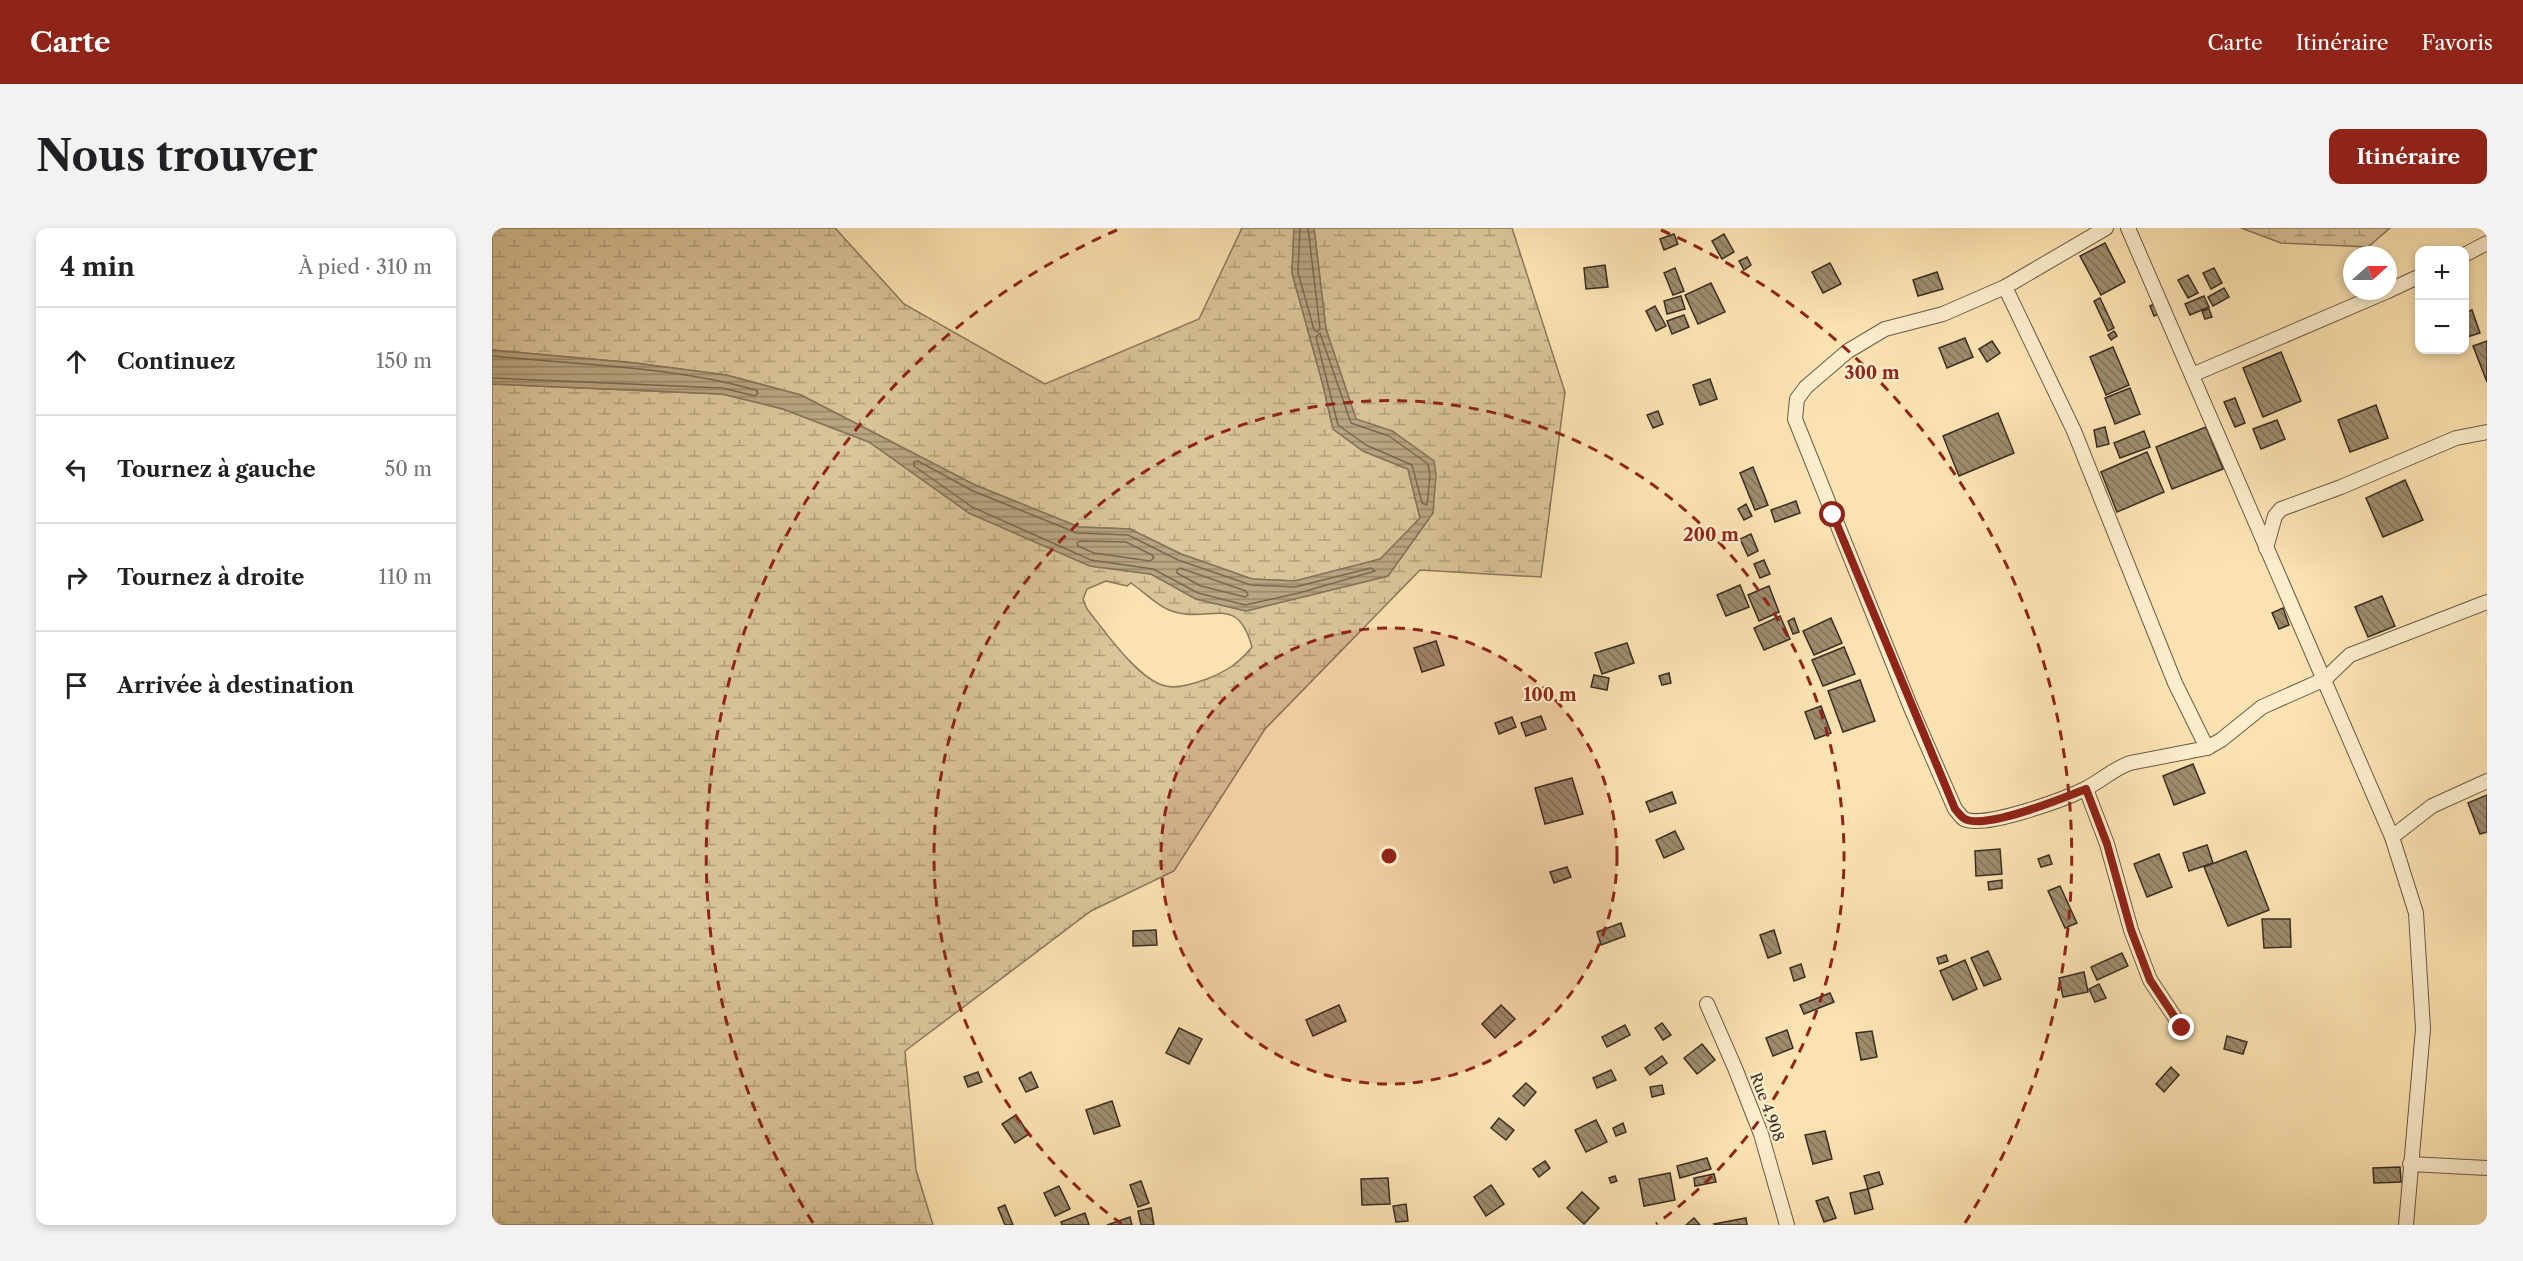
<!DOCTYPE html>
<html lang="fr">
<head>
<meta charset="utf-8">
<style>
  :root { --surface:#fff; --page:#f2f2f2; --text:#202124; --muted:#757577; --line:#e0e0e0; --accent:#8f2418 }
  body { margin:0; font-family:"Libre Caslon Text",serif; background:var(--page); color:var(--text) }
  .controls { position:absolute; right:18px; top:18px; display:grid; overflow:hidden; border-radius:12px; box-shadow:0 3px 9px #0003 }
  .controls button { width:54px; height:54px; display:grid; place-items:center; padding:0; border:0; border-bottom:2px solid var(--line); background:var(--surface); color:var(--text); font:30px sans-serif }
  .compass { position:absolute; left:1851px; top:18px; width:54px; height:54px; border-radius:50%; background:var(--surface); box-shadow:0 3px 9px #0003; rotate:69deg }
  .stop { position:absolute; width:18px; height:18px; margin:-14px; border:4px solid #8f2418; border-radius:50%; background:#fff }
  .stop.end { background:#8f2418; border-color:#fff; box-shadow:0 2px 6px #0008 }
  .list { margin:0; padding:0; list-style:none }
  h2 { display:flex; justify-content:space-between; align-items:center; height:78px; margin:0; padding:0 24px; font-size:26px }
  h2 small { font-size:20px; font-weight:400; color:var(--muted) }
  .list li { display:grid; grid-template-columns:39px 1fr auto; gap:18px; align-items:center; box-sizing:border-box; height:108px; padding:0 24px; border-top:2px solid var(--line) }
  .list b { display:block; font-size:22px; white-space:nowrap }
  .list em { font-size:20px; font-style:normal; color:var(--muted) }
  .icon { flex:none; width:33px; height:33px; fill:none; stroke:currentColor; stroke-width:2; stroke-linecap:round; stroke-linejoin:round }
  .map { position:relative; flex:none; width:1995px; height:997px; overflow:hidden; border-radius:12px }
  header { display:flex; align-items:center; gap:36px; box-sizing:border-box; height:84px; padding:0 30px; background:var(--accent); color:#fff }
  header strong { font-size:28px }
  nav { display:flex; gap:33px; margin-inline-start:auto; font-size:21px }
  .intro { display:flex; align-items:center; justify-content:space-between; box-sizing:border-box; height:144px; padding:0 36px }
  h1 { margin:0; font-size:42px }
  .button { padding:15px 27px; border-radius:12px; background:var(--accent); color:#fff; font-size:21px; font-weight:700 }
  main { display:flex; gap:36px; padding:0 36px }
  aside { flex:1; background:var(--surface); border-radius:12px; box-shadow:0 3px 9px #0003 }
  .map>svg:first-child { display:block }
</style>
</head>
<body>
<header>
<strong>Carte</strong>
<nav><a>Carte</a><a>Itinéraire</a><a>Favoris</a></nav>
</header>
<div class="intro"><h1>Nous trouver</h1><a class="button">Itinéraire</a></div>
<main>
<aside>
<h2>4 min<small>À pied · 310 m</small></h2>
<ul class="list">
<li><svg class="icon" aria-label="ahead" viewBox="0 0 24 24"><path d="M12 20V5M6 11l6-6 6 6"/></svg><div><b>Continuez</b></div><em>150 m</em></li>
<li><svg class="icon" aria-label="left" viewBox="0 0 24 24"><path d="M17 20v-9H6M10 6l-5 5 5 5"/></svg><div><b>Tournez à gauche</b></div><em>50 m</em></li>
<li><svg class="icon" aria-label="right" viewBox="0 0 24 24"><path d="M7 20v-9h11M14 6l5 5-5 5"/></svg><div><b>Tournez à droite</b></div><em>110 m</em></li>
<li><svg class="icon" aria-label="arrive" viewBox="0 0 24 24"><path d="M6 21V4h12l-3 4 3 4H6"/></svg><div><b>Arrivée à destination</b></div></li>
</ul>
</aside>
<div class="map">
<svg width="1995" height="997" viewBox="0 0 1995 997">
  <defs>
    <pattern id="wetland-marsh" width="20" height="14" patternUnits="userSpaceOnUse" patternTransform="scale(1.5)"><rect width="20" height="14" fill="#dac499"/><path d="M1 5h8M5 5V1M11 12h8M15 12V8" fill="none" stroke="#b2a07c"/></pattern>
    <pattern id="water-rules" width="6" height="5" patternUnits="userSpaceOnUse" patternTransform="scale(1.5)"><rect width="6" height="5" fill="#b9a581"/><path d="M0 2.5h6" fill="none" stroke="#978769"/></pattern>
    <pattern id="building-back-hatch" width="6" height="6" patternUnits="userSpaceOnUse" patternTransform="scale(1.5)"><rect width="6" height="6" fill="#9e8c6d"/><path d="M-1 5l2 2M0 0l6 6M5-1l2 2" fill="none" stroke="#827359"/></pattern>
  </defs>
  <rect width="100%" height="100%" fill="#fbe3b1"/>
  <filter id="stains"><feTurbulence type="fractalNoise" baseFrequency=".00333" numOctaves="4"/><feColorMatrix values="0 0 0 0 .2 0 0 0 0 .09 0 0 0 0 .02 0 0 0 .5 -.17"/></filter>
  <radialGradient id="worn" r=".72"><stop offset=".6" stop-color="#630" stop-opacity="0"/><stop offset="1" stop-color="#630" stop-opacity=".3"/></radialGradient>
  <!-- wetland -->
  <g fill="url(#wetland-marsh)" stroke="#8a785e" stroke-width="1.5" fill-rule="evenodd">
    <polygon points="0,0 343,0 412,76 553,156 707,91 750,0 802,0 800,45 831,157 841,201 871,223 916,241 928,290 889,331 803,353 760,351 689,326 638,301 587,299 483,257 309,167 234,147 143,135 0,122"/>
    <path d="M822,0h198l53,164 -24,185 -121,-7 -155,159 -91,142 -83,40 -186,140 11,119 17,55h-441v-841l230,10 61,15 86,33 100,71 121,53 61,8 45,25 50,12 142,-35 45,-63v-52l-41,-30 -36,-11 -30,-91zM614,353l21,5 4,-3c12,8 25,22 38,27 40,16 67,-20 83,37 -13,16 -25,24 -45,32 -11,4 -28,10 -41,7 -27,-5 -62,-56 -79,-77l-4,-10 4,-10z"/>
    <polygon points="1749,0 1898,0 1876,19 1789,15"/>
  </g>
  <!-- water -->
  <polygon fill="url(#water-rules)" stroke="#86755b" stroke-width="1.5" points="802,0 822,0 834,101 864,191 900,203 942,233 944,247 941,285 896,348 754,383 704,371 659,346 598,338 477,285 377,214 291,181 230,166 0,156 0,122 143,135 234,147 309,167 483,257 587,299 638,301 689,326 760,351 803,353 888,331 928,290 916,241 871,223 841,201 831,157 800,45"/>
  <g fill="none" stroke-linecap="round" stroke-linejoin="round">
    <!-- shore -->
    <g stroke="#7a6952" stroke-width="1.5">
      <polyline points="808,0 806,44 822,102 825,104 828,101 816,0"/>
      <polygon points="828,105 859,195 897,208 936,236 938,248 935,277 930,275 920,237 874,217 846,197 824,109"/>
      <path d="M0,128c88,9 179,10 264,34l2,3 -3,3 -33,-8 -230,-10"/>
      <polygon points="426,233 481,263 585,305 636,307 686,332 759,357 803,359 879,340 883,343 807,365 753,377 706,365 661,341 599,332 480,279 422,238 422,234"/>
      <polygon points="588,313 634,314 660,327 662,330 658,333 602,325 586,318 585,315"/>
      <polygon points="688,340 754,363 756,367 753,369 709,358 685,345 685,342"/>
    </g>
  </g>
  <!-- building -->
  <g fill="url(#building-back-hatch)" stroke="#3a2d23" stroke-width="1.5">
    <polygon points="1182,6 1186,16 1172,22 1168,11"/>
    <polygon points="1232,6 1242,24 1230,31 1220,13"/>
    <polygon points="1613,15 1633,54 1609,67 1588,28"/>
    <polygon points="1255,29 1259,37 1252,42 1247,33"/>
    <polygon points="1338,35 1349,56 1331,65 1320,44"/>
    <polygon points="1113,37 1116,59 1094,61 1092,40"/>
    <polygon points="1183,40 1192,63 1181,67 1172,45"/>
    <polygon points="1722,40 1730,55 1719,61 1711,45"/>
    <polygon points="1445,44 1451,61 1426,68 1421,52"/>
    <polygon points="1696,47 1706,65 1696,70 1686,52"/>
    <polygon points="1219,55 1233,84 1206,96 1193,67"/>
    <polygon points="1732,60 1737,69 1721,78 1716,69"/>
    <polygon points="1189,68 1193,81 1175,86 1172,73"/>
    <polygon points="1712,68 1717,79 1698,87 1693,76"/>
    <polygon points="1608,70 1622,100 1616,103 1602,73"/>
    <polygon points="1665,75 1669,85 1662,88 1658,78"/>
    <polygon points="1163,78 1174,98 1164,103 1154,83"/>
    <polygon points="1717,81 1720,89 1713,91 1710,83"/>
    <polygon points="1980,82 1988,105 1975,109 1972,101 1972,85"/>
    <polygon points="1192,87 1197,99 1180,106 1175,93"/>
    <polygon points="1622,103 1625,108 1619,112 1616,107"/>
    <polygon points="1473,110 1481,129 1455,140 1447,120"/>
    <polygon points="1500,113 1508,125 1495,134 1487,121"/>
    <polygon points="1995,113 1995,154 1981,118"/>
    <polygon points="1621,119 1637,157 1614,167 1598,129"/>
    <polygon points="1789,124 1809,173 1771,189 1751,140"/>
    <polygon points="1218,151 1225,171 1208,177 1201,157"/>
    <polygon points="1638,160 1648,186 1623,196 1613,170"/>
    <polygon points="1743,170 1753,195 1743,199 1732,174"/>
    <polygon points="1884,177 1896,210 1858,224 1846,192"/>
    <polygon points="1166,183 1171,196 1161,200 1155,187"/>
    <polygon points="1506,185 1522,225 1467,248 1451,208"/>
    <polygon points="1785,192 1793,211 1769,221 1761,201"/>
    <polygon points="1613,199 1617,216 1605,219 1602,202"/>
    <polygon points="1714,199 1731,241 1680,261 1664,219"/>
    <polygon points="1652,203 1658,219 1628,230 1622,215"/>
    <polygon points="1655,224 1672,264 1625,284 1609,244"/>
    <polygon points="1261,239 1276,277 1263,282 1248,245"/>
    <polygon points="1913,252 1931,292 1891,309 1874,270"/>
    <polygon points="1304,273 1308,285 1283,294 1279,282"/>
    <polygon points="1254,276 1260,288 1252,292 1246,281"/>
    <polygon points="1259,306 1266,323 1256,328 1248,311"/>
    <polygon points="1272,332 1278,346 1268,350 1262,336"/>
    <polygon points="1248,357 1257,379 1234,388 1225,367"/>
    <polygon points="1277,358 1287,384 1267,393 1256,367"/>
    <polygon points="1890,368 1903,398 1876,409 1863,379"/>
    <polygon points="1791,380 1797,397 1787,401 1780,385"/>
    <polygon points="1288,388 1298,411 1272,422 1262,400"/>
    <polygon points="1302,390 1307,404 1301,406 1296,393"/>
    <polygon points="1339,390 1350,415 1322,427 1311,403"/>
    <polygon points="944,413 952,437 930,444 922,420"/>
    <polygon points="1135,415 1142,435 1110,446 1103,425"/>
    <polygon points="1352,419 1363,446 1331,458 1320,432"/>
    <polygon points="1177,445 1179,455 1170,457 1167,448"/>
    <polygon points="1102,447 1117,450 1115,462 1099,459"/>
    <polygon points="1368,452 1383,493 1351,504 1336,463"/>
    <polygon points="1329,478 1339,505 1323,511 1313,484"/>
    <polygon points="1049,488 1054,501 1034,508 1029,495"/>
    <polygon points="1020,489 1024,499 1007,506 1003,495"/>
    <polygon points="1701,536 1713,565 1682,577 1671,548"/>
    <polygon points="1080,550 1091,586 1053,596 1043,560"/>
    <polygon points="1180,564 1184,575 1158,584 1154,574"/>
    <polygon points="1995,567 1995,604 1988,606 1976,575"/>
    <polygon points="1183,603 1192,621 1172,630 1164,612"/>
    <polygon points="1715,617 1721,635 1697,643 1691,625"/>
    <polygon points="1508,621 1510,646 1484,648 1483,623"/>
    <polygon points="1754,623 1777,682 1736,698 1712,639"/>
    <polygon points="1667,626 1680,659 1655,669 1642,636"/>
    <polygon points="1557,627 1560,636 1549,639 1546,631"/>
    <polygon points="1075,639 1079,649 1062,655 1058,644"/>
    <polygon points="1510,652 1510,660 1497,662 1496,654"/>
    <polygon points="1568,658 1585,695 1573,700 1556,663"/>
    <polygon points="1770,691 1798,691 1799,719 1772,720"/>
    <polygon points="1129,695 1133,708 1109,717 1105,704"/>
    <polygon points="664,702 665,717 641,718 641,703"/>
    <polygon points="1282,702 1289,725 1276,730 1268,707"/>
    <polygon points="1496,723 1509,751 1492,758 1479,730"/>
    <polygon points="1630,725 1636,738 1605,752 1599,739"/>
    <polygon points="1454,727 1456,733 1447,736 1445,730"/>
    <polygon points="1473,732 1485,761 1461,772 1448,743"/>
    <polygon points="1309,736 1313,749 1302,753 1298,740"/>
    <polygon points="1592,744 1596,764 1571,769 1567,750"/>
    <polygon points="1607,756 1614,770 1603,774 1597,761"/>
    <polygon points="1338,765 1342,774 1312,786 1308,777"/>
    <polygon points="847,777 854,793 821,808 814,792"/>
    <polygon points="1009,777 1023,791 1003,810 990,796"/>
    <polygon points="1170,795 1179,807 1171,812 1163,800"/>
    <polygon points="1133,797 1138,807 1115,819 1110,809"/>
    <polygon points="687,800 710,811 697,836 674,825"/>
    <polygon points="1295,802 1301,820 1281,828 1274,810"/>
    <polygon points="1380,803 1385,829 1369,832 1364,805"/>
    <polygon points="1735,808 1755,814 1751,826 1732,821"/>
    <polygon points="1210,816 1223,832 1205,846 1192,830"/>
    <polygon points="1170,828 1175,835 1158,847 1153,840"/>
    <polygon points="1679,839 1687,847 1672,864 1664,856"/>
    <polygon points="1119,842 1124,852 1105,860 1101,850"/>
    <polygon points="486,844 490,854 476,859 472,849"/>
    <polygon points="539,844 546,859 534,864 527,850"/>
    <polygon points="1034,855 1044,864 1032,878 1021,868"/>
    <polygon points="1170,857 1172,866 1160,869 1158,859"/>
    <polygon points="620,873 628,898 602,906 594,882"/>
    <polygon points="524,887 537,906 523,915 510,896"/>
    <polygon points="1007,890 1022,902 1014,912 999,900"/>
    <polygon points="1104,892 1115,914 1094,924 1083,902"/>
    <polygon points="1131,895 1134,904 1124,908 1121,900"/>
    <polygon points="1333,903 1340,931 1321,936 1313,907"/>
    <polygon points="1215,930 1219,941 1188,950 1185,938"/>
    <polygon points="1053,933 1058,940 1047,949 1041,941"/>
    <polygon points="1908,939 1909,954 1882,955 1881,940"/>
    <polygon points="1387,944 1391,956 1376,961 1372,948"/>
    <polygon points="1178,945 1183,972 1152,978 1147,951"/>
    <polygon points="1222,946 1224,954 1203,958 1202,950"/>
    <polygon points="1123,948 1125,953 1119,955 1117,950"/>
    <polygon points="896,950 898,976 870,977 869,951"/>
    <polygon points="649,953 657,975 646,979 638,957"/>
    <polygon points="999,957 1012,976 994,988 982,969"/>
    <polygon points="567,958 578,981 563,988 552,965"/>
    <polygon points="1376,961 1381,981 1363,986 1358,965"/>
    <polygon points="1090,964 1107,980 1092,996 1075,980"/>
    <polygon points="1336,969 1344,990 1332,994 1324,973"/>
    <polygon points="914,976 916,993 904,994 901,978"/>
    <polygon points="513,977 521,997 513,997 506,980"/>
    <polygon points="659,980 662,997 649,997 646,983"/>
    <polygon points="593,985 597,997 570,997 569,994"/>
    <polygon points="638,989 640,997 615,997"/>
    <polygon points="1202,990 1208,997 1194,997"/>
    <polygon points="1254,990 1255,997 1223,997 1222,996"/>
  </g>
  <g fill="none" stroke-linecap="round" stroke-linejoin="round">
    <defs>
      <g id="minor">
        <path d="M1614,0l-101,59 -62,27 -58,15 -37,22 -42,36 -9,12 -2,20 116,289 44,101c3,3 6,8 9,10 20,10 101,-20 121,-30 16,-8 28,-20 45,-26l77,-15 14,-8 41,-33 63,-28 25,-24 137,-53"/>
        <polyline points="1636,0 1900,609 1924,685 1931,801 1914,997"/>
        <polyline points="1972,27 1995,15"/>
        <polyline points="1513,59 1582,203 1683,455 1715,520"/>
        <polyline points="1896,63 1928,48"/>
        <polyline points="1700,147 1896,63"/>
        <polyline points="1774,320 1783,288 1789,281 1849,259 1964,210 1995,204"/>
        <polyline points="1594,561 1615,616 1639,702 1658,752 1690,800"/>
        <polyline points="1900,609 1940,578 1995,553"/>
        <polyline points="1215,776 1243,840 1269,906 1295,997"/>
        <polyline points="1918,936 1995,940"/>
      </g>
    </defs>
    <!-- minor casing -->
    <use href="#minor" stroke="#6a5a46" stroke-width="16"/>
    <!-- minor -->
    <use href="#minor" stroke="#fcedcc" stroke-width="14"/>
  </g>
  <g fill="none" stroke-linecap="round" stroke-linejoin="round">
    <!-- route -->
    <path stroke="#8f2418" stroke-width="8" d="M1341,287l122,294c3,3 6,8 10,10 21,11 98,-21 121,-30l21,55 24,86 19,50 32,48"/>
  </g>
  <!-- distance rings -->
  <circle cx="897" cy="628" r="228" fill="#8f2418" fill-opacity=".12"/>
  <g fill="none" stroke="#8f2418" stroke-width="3" stroke-dasharray="10 8">
    <circle cx="897" cy="628" r="228"/>
    <path d="M630 996A455 455 0 1 1 1164 996"/>
    <path d="M321 995A683 683 0 0 1 625 2M1169 2A683 683 0 0 1 1473 995"/>
  </g>
  <g text-anchor="middle" stroke-width="4.5" stroke-linejoin="round" paint-order="stroke">
    <!-- street labels -->
    <g font-size="15" fill="#3a2d23" stroke="#fcedcc">
      <text transform="translate(1275 879) rotate(70)" y="5">Rue 4.908</text>
    </g>
  </g>
  <circle cx="897" cy="628" r="9" fill="#8f2418" stroke="#fcedcc" stroke-width="3"/>
  <g font-size="18" text-anchor="middle" font-weight="bold" fill="#8f2418" stroke="#fcedcc" stroke-width="4.5" stroke-linejoin="round" paint-order="stroke">
    <text x="1380" y="151">300 m</text>
    <text x="1219" y="313">200 m</text>
    <text x="1058" y="473">100 m</text>
  </g>
  <rect width="100%" height="100%" filter="url(#stains)"/>
  <rect width="100%" height="100%" fill="url(#worn)"/>
</svg>
<div class="controls">
<button>+</button>
<button>−</button>
</div>
<svg class="compass" viewBox="-18 -18 36 36"><path d="M0-13l5 13h-10z" fill="#e53935"/><path d="M0 13l5-13h-10z" fill="#757577"/></svg>
<div class="stop" style="left:1341px;top:287px"></div>
<div class="stop end" style="left:1690px;top:800px"></div>
</div>
</main>
</body>
</html>
